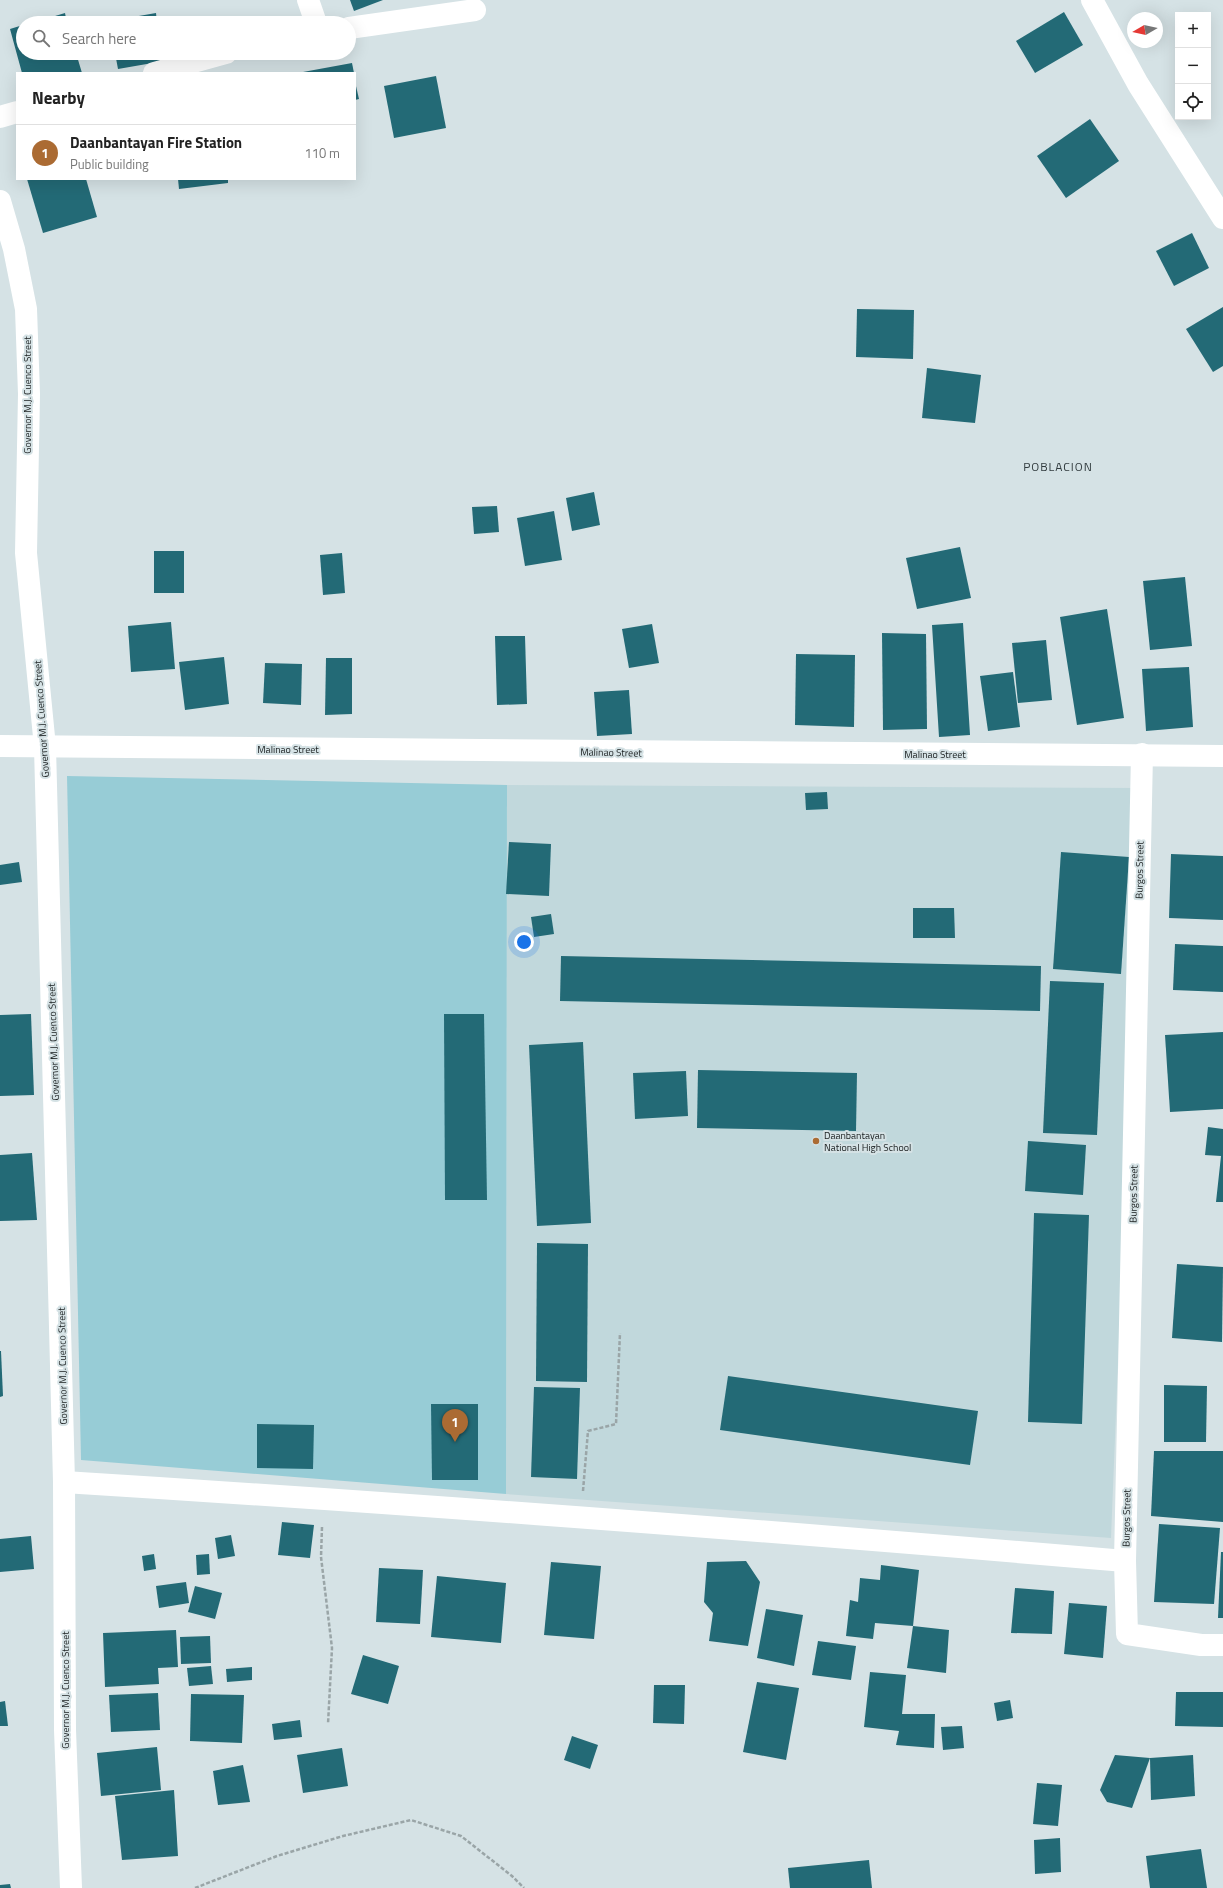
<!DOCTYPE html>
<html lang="en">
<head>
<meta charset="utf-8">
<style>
  :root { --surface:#fff; --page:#f2f2f2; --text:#222; --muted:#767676; --line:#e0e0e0; --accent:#ab6b33 }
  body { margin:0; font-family:"Titillium Web",sans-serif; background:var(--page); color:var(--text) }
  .controls { position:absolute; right:12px; top:12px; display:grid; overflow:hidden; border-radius:0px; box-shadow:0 4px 16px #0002 }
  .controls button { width:36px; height:36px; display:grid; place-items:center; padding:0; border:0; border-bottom:1px solid var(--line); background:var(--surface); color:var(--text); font:20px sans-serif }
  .compass { position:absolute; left:1127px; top:12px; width:36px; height:36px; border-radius:50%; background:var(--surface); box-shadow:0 4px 16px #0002; rotate:261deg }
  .you { position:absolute; left:524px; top:942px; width:14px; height:14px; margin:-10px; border:3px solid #fff; border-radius:50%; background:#1a73e8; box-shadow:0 0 0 6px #1a73e833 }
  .badge { display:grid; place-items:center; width:26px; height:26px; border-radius:50%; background:var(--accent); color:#fff; font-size:13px; font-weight:700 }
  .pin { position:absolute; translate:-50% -33px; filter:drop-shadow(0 1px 2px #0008) }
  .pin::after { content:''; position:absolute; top:21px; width:14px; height:12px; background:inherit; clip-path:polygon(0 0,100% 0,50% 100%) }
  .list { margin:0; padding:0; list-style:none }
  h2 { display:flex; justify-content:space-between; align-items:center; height:52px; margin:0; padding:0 16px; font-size:17px }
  h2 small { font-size:13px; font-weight:400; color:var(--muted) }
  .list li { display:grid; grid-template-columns:26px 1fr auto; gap:12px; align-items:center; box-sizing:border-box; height:56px; padding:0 16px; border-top:1px solid var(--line) }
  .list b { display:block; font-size:15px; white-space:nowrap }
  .list p { margin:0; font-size:13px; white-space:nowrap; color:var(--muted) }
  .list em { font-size:13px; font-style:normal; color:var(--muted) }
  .icon { flex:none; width:22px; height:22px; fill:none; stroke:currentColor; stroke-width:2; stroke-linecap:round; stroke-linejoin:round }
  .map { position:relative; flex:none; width:1223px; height:1888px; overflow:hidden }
  .search { position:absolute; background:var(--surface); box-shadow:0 4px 16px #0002; left:16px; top:16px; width:340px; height:44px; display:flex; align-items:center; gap:10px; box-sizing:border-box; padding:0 14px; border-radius:22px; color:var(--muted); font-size:15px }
  .panel { position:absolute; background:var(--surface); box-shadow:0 4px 16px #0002; left:16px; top:72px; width:340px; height:108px; border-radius:0px }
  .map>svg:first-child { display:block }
</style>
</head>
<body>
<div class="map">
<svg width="1223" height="1888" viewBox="0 0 1223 1888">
  <rect width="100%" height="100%" fill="#d5e2e5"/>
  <!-- built -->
  <polygon fill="#c1d8dc" points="507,785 1141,788 1111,1538 506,1494"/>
  <!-- grass -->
  <polygon fill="#97ccd6" points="67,776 507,785 506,1494 81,1460"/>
  <!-- building -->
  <g fill="#236a76">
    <polygon points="350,0 383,0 354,11"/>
    <polygon points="1064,12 1083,45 1035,73 1016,41"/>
    <polygon points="65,13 67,23 32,23"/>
    <polygon points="156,13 157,23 110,23 110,21"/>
    <polygon points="23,25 23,53 76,53 82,73 22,73 10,29"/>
    <polygon points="115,53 163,53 164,61 118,69"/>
    <polygon points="352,63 354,73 304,73 303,72"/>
    <polygon points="436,76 446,128 394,138 384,86"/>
    <polygon points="355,82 359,99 355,100"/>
    <polygon points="1090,119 1119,161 1066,198 1037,156"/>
    <polygon points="27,179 86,179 97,217 43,233"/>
    <polygon points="178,179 228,179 228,183 179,189"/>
    <polygon points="1192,233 1209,268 1174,286 1156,251"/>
    <polygon points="1223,307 1223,366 1213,372 1186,329"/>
    <polygon points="857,309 914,310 913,359 856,357"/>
    <polygon points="927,368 981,375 975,423 922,418"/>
    <polygon points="594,492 600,525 572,531 566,498"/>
    <polygon points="497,506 499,532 474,534 472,507"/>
    <polygon points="554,511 562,560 525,566 517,518"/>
    <polygon points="960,547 971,598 917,609 906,558"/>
    <rect x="154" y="551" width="30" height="42"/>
    <polygon points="342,553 345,593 323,595 320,555"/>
    <polygon points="1185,577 1192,646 1150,650 1143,581"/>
    <polygon points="1107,609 1124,718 1077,725 1060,617"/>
    <polygon points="171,622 175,669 131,672 128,626"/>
    <polygon points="963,623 970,735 939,737 932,625"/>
    <polygon points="652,624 659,663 629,668 622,629"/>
    <polygon points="882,633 926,634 927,729 883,730"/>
    <polygon points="495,636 525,636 527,704 497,705"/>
    <polygon points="1046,640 1052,700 1018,703 1012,643"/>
    <polygon points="796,654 855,655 854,727 795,725"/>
    <polygon points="224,657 229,704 185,710 179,662"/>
    <polygon points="326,658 352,658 352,714 325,715"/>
    <polygon points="265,663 302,664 301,705 263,703"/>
    <polygon points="1189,667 1193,727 1146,731 1142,669"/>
    <polygon points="1013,672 1020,727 988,731 980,676"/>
    <polygon points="629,690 632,734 597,736 594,692"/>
    <polygon points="827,792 828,809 806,810 805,793"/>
    <polygon points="509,842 551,844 549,896 506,894"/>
    <polygon points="1061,852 1129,857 1121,974 1053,969"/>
    <polygon points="1171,854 1223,856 1223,920 1169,918"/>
    <polygon points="19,862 22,882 0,885 0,865"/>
    <polygon points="913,908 954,908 955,938 913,938"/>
    <polygon points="551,914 554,934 534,937 531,917"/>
    <polygon points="1175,944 1223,946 1223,992 1173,990"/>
    <polygon points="561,956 1041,966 1040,1011 560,1001"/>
    <polygon points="1050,981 1104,983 1097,1135 1043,1133"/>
    <polygon points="31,1014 34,1095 0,1096 0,1015"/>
    <polygon points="444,1014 484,1014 487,1200 445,1200"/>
    <polygon points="1223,1032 1223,1109 1170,1112 1165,1035"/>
    <polygon points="583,1042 591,1223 537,1226 529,1045"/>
    <polygon points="698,1070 857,1073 856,1131 697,1128"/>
    <polygon points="686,1071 688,1116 635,1119 633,1073"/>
    <polygon points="1208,1127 1223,1129 1223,1202 1216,1202 1221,1156 1205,1155"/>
    <polygon points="1028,1141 1086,1145 1083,1195 1025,1191"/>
    <polygon points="32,1153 37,1220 0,1221 0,1155"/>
    <polygon points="1034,1213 1089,1215 1082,1424 1028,1422"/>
    <polygon points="537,1243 588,1244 587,1382 536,1381"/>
    <polygon points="1177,1264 1223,1267 1222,1342 1172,1338"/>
    <polygon points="0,1351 1,1351 3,1396 0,1397"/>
    <polygon points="728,1376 978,1411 970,1465 720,1430"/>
    <polygon points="1164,1385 1207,1386 1206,1442 1164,1442"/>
    <polygon points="534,1387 580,1388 577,1479 531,1477"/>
    <polygon points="431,1404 478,1404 478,1480 432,1480"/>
    <polygon points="257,1424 314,1425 313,1469 257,1468"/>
    <polygon points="1154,1451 1223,1451 1223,1522 1151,1516"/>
    <polygon points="282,1522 314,1525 310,1558 278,1555"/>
    <polygon points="1159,1524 1220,1528 1214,1604 1154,1602"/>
    <polygon points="231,1535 235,1556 218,1559 215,1538"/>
    <polygon points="31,1536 34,1569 0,1572 0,1539"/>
    <polygon points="1221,1552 1223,1552 1223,1618 1218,1618"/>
    <polygon points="154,1554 156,1569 144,1571 142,1556"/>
    <polygon points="209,1554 210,1574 197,1575 196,1555"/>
    <polygon points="746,1561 760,1582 748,1646 709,1641 713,1613 704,1602 707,1562"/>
    <polygon points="551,1562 601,1566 594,1639 544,1635"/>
    <polygon points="881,1565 919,1570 913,1626 949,1630 946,1673 907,1668 913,1626 875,1623 873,1639 846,1636 850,1600 858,1602 860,1578 880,1580"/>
    <polygon points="379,1568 423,1570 420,1624 376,1622"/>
    <polygon points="437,1576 506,1583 501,1643 431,1637"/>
    <polygon points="186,1582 189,1603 159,1608 156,1586"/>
    <polygon points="195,1586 222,1593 215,1619 188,1612"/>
    <polygon points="1015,1588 1054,1591 1052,1634 1011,1633"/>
    <polygon points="1069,1603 1107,1606 1103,1658 1064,1654"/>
    <polygon points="766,1609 803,1615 794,1666 757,1658"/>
    <polygon points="176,1630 178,1667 158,1668 159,1684 105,1687 103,1633"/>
    <polygon points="210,1636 211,1663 181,1664 180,1637"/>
    <polygon points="818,1641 856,1646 851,1680 812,1675"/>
    <polygon points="363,1655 399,1666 388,1704 351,1694"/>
    <polygon points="211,1666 213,1684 189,1686 187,1668"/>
    <polygon points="252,1667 252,1680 227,1682 226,1669"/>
    <polygon points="870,1672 906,1675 902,1714 935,1714 934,1748 896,1745 899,1731 864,1727"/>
    <polygon points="757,1682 799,1688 786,1760 743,1752"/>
    <polygon points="654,1685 685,1685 684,1724 653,1723"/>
    <polygon points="1176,1692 1223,1692 1223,1727 1175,1726"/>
    <polygon points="158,1693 160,1730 111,1732 109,1695"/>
    <polygon points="191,1694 244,1695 242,1743 190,1741"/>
    <polygon points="1010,1700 1013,1718 997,1721 994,1703"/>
    <polygon points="5,1701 8,1726 0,1726 0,1702"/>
    <polygon points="300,1720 302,1737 274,1740 272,1724"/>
    <polygon points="962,1726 964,1748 943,1750 941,1727"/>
    <polygon points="572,1736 598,1745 590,1769 564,1760"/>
    <polygon points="157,1747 161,1790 101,1796 97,1753"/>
    <polygon points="342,1748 348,1786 303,1793 297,1755"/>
    <polygon points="1115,1755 1150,1758 1132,1808 1107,1802 1100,1790"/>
    <polygon points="1193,1755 1195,1796 1151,1800 1150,1758"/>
    <polygon points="243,1765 250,1802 218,1805 213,1771"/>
    <polygon points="1037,1783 1062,1785 1058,1826 1033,1824"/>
    <polygon points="174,1790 178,1856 122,1860 115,1796"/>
    <polygon points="1060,1838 1061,1872 1035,1874 1034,1840"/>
    <polygon points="1201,1849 1207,1888 1150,1888 1146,1856"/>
    <polygon points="869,1860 872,1888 790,1888 788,1868"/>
    <polygon points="10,1884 11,1888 0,1888 0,1885"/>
  </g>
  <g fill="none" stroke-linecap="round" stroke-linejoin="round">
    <!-- path -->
    <g stroke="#9aa5a7" stroke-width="2.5" stroke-dasharray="4 2" stroke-linecap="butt">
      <polyline points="583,1491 588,1431 616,1424 620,1333"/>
      <polyline points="322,1527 321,1557 332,1648 328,1724"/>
      <polyline points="195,1888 277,1856 343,1836 411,1820 461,1836 512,1876 524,1888"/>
    </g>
    <!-- minor -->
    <g stroke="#fff" stroke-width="22">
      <polyline points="308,0 316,23"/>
      <polyline points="1092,0 1138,84 1223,218"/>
      <polyline points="349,28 475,10"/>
      <polyline points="154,73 226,53"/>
      <polyline points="0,117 17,112"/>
      <polyline points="0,201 14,249 26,309 29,394 26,553 45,747 64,1482 65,1730 71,1888"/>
      <polyline points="1142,754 1125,1561 1127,1634 1201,1645 1223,1645"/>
      <path d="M64,1482c354,22 708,49 1061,79"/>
    </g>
    <!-- major -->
    <polyline stroke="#fff" stroke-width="22" points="0,746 1223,756"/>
  </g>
  <!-- markers -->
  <circle fill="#ab6b33" stroke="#d5e2e5" stroke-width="1.5" cx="816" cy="1141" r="4"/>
  <g text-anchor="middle" stroke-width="4" stroke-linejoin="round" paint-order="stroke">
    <!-- street labels -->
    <g font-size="10" fill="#191e1f" stroke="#d5e2e5">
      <text transform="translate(27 395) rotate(-90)" y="4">Governor M.J. Cuenco Street</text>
      <text transform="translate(41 719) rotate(-94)" y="4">Governor M.J. Cuenco Street</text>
      <text x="288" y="753">Malinao Street</text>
      <text transform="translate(611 752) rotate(1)" y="4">Malinao Street</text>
      <text x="935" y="758">Malinao Street</text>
      <text transform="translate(1139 870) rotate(-89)" y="4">Burgos Street</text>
      <text transform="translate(53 1042) rotate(-92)" y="4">Governor M.J. Cuenco Street</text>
      <text transform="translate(1133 1194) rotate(-89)" y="4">Burgos Street</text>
      <text transform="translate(62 1366) rotate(-91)" y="4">Governor M.J. Cuenco Street</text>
      <text transform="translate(1126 1518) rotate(-89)" y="4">Burgos Street</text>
      <text transform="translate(65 1690) rotate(-90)" y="4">Governor M.J. Cuenco Street</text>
    </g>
    <!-- poi labels -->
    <g font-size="10" fill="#191e1f" stroke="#d5e2e5" text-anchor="start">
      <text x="824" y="1139">Daanbantayan<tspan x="824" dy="12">National High School</tspan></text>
    </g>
    <!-- quarter labels -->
    <g font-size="12" letter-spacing="1" fill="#303a3d" stroke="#d5e2e5">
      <text x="1058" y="471">POBLACION</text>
    </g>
  </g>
</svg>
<div class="controls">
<button>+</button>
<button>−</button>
<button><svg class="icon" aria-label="locate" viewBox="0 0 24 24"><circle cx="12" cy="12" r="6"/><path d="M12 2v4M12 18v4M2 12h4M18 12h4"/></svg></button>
</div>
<svg class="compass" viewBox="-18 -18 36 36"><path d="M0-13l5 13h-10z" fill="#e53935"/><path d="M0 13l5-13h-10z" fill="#767676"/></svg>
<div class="you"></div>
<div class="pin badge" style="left:455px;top:1442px">1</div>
<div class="search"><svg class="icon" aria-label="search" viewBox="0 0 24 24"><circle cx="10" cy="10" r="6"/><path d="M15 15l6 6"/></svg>Search here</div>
<section class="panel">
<h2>Nearby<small></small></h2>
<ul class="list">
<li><span class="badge">1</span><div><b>Daanbantayan Fire Station</b><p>Public building</p></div><em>110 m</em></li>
</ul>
</section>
</div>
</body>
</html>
